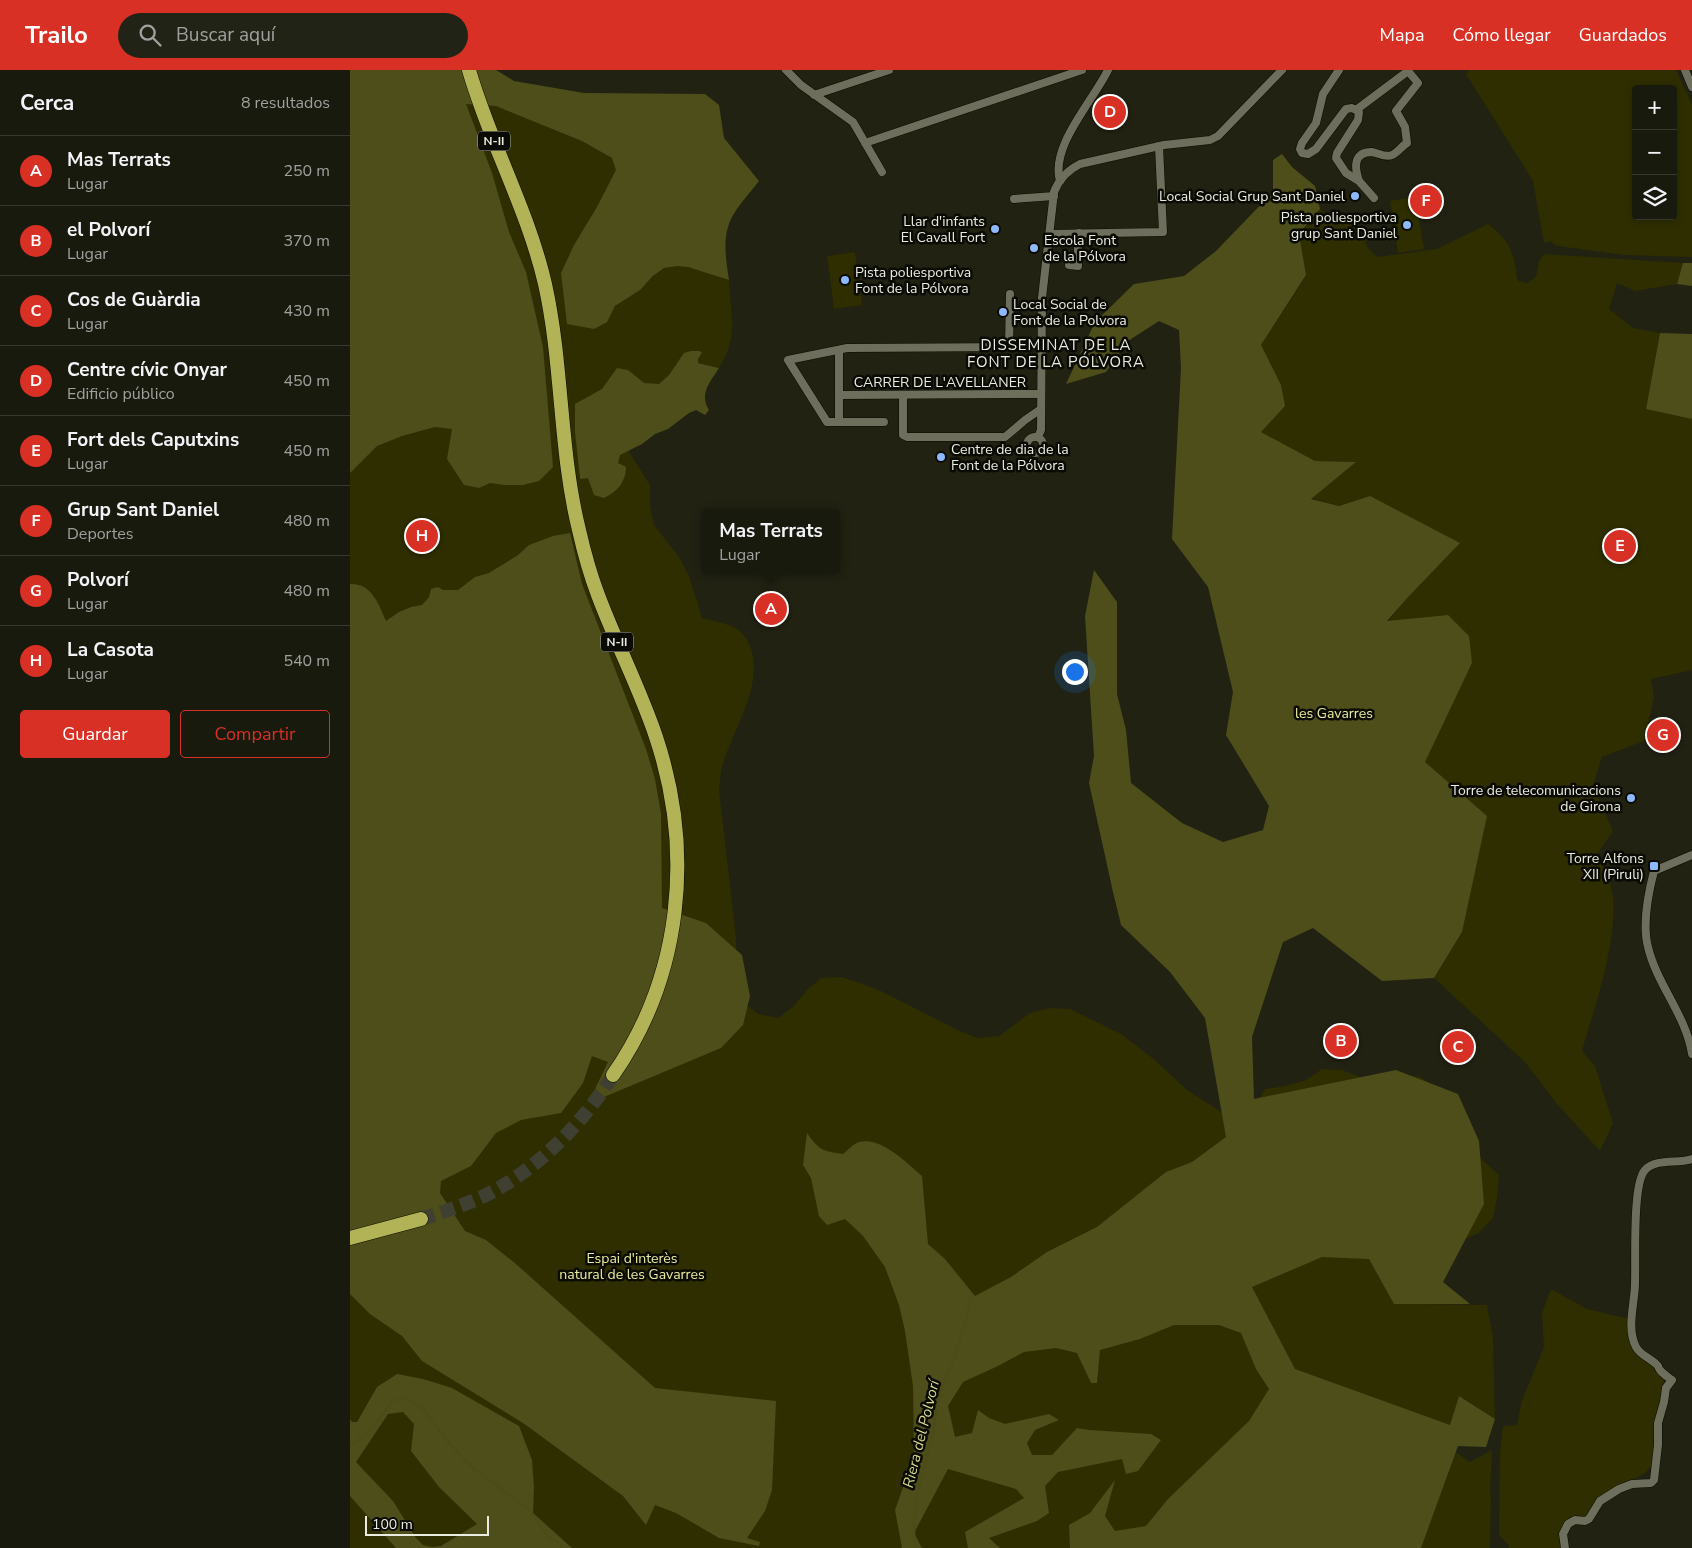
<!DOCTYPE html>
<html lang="es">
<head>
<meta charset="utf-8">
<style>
  :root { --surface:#191a0e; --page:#222317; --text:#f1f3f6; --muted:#9fa19e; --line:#37382e; --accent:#d93025 }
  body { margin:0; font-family:"Nunito Sans",sans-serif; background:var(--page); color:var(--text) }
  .controls { position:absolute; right:15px; top:15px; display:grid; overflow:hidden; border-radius:5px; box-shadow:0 2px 8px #0003 }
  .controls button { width:45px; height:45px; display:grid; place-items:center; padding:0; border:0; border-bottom:1px solid var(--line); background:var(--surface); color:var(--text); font:25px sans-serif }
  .scale { position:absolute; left:15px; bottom:12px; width:124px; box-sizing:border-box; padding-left:5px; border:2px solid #ebece1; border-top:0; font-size:14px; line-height:18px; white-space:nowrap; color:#ebece1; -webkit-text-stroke:4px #0b0b05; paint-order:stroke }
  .you { position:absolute; left:724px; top:601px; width:18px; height:18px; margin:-12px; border:4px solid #fff; border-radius:50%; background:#1a73e8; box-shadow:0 0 0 8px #1a73e833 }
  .badge { display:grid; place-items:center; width:32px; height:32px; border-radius:50%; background:var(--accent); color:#fff; font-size:16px; font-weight:700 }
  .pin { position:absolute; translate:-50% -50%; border:2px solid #fff; box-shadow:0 1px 5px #0006 }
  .popup { position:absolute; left:352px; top:439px; width:138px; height:65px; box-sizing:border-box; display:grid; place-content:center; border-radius:5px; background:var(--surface); filter:drop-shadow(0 1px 4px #0005); font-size:16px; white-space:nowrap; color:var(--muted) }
  .popup b { font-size:19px; color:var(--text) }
  .popup::after { content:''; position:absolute; left:50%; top:100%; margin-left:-10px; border:10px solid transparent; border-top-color:var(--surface) }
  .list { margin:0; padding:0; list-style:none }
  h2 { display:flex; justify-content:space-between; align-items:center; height:65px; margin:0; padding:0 20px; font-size:21px }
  h2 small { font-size:16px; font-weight:400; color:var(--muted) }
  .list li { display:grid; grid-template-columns:32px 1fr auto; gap:15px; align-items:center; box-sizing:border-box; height:70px; padding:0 20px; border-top:1px solid var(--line) }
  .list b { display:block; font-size:19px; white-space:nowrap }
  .list p { margin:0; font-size:16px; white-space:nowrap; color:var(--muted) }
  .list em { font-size:16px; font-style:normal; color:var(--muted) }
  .actions { display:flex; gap:10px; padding:15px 20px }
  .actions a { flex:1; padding:11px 0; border:1px solid var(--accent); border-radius:5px; text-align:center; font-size:18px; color:var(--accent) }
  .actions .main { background:var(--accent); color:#fff }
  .icon { flex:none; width:28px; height:28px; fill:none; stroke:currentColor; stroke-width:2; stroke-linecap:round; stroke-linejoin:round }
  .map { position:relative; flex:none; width:1342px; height:1478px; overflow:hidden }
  header { display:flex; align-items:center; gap:30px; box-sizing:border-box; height:70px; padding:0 25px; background:var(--accent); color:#fff }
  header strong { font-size:24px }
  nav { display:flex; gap:28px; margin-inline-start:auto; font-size:18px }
  .search { width:350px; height:45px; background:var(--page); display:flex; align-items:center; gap:12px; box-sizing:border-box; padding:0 18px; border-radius:28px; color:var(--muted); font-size:19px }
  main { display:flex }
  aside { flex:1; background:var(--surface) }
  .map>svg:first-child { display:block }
</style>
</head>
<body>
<header>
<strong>Trailo</strong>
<div class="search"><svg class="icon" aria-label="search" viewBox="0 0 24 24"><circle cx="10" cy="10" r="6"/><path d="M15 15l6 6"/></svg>Buscar aquí</div>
<nav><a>Mapa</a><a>Cómo llegar</a><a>Guardados</a></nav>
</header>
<main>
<aside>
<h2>Cerca<small>8 resultados</small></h2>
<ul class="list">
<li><span class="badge">A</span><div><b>Mas Terrats</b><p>Lugar</p></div><em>250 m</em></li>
<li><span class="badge">B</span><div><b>el Polvorí</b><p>Lugar</p></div><em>370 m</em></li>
<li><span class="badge">C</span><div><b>Cos de Guàrdia</b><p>Lugar</p></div><em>430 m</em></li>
<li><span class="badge">D</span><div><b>Centre cívic Onyar</b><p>Edificio público</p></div><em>450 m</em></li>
<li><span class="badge">E</span><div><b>Fort dels Caputxins</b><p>Lugar</p></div><em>450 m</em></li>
<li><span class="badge">F</span><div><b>Grup Sant Daniel</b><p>Deportes</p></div><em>480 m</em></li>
<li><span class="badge">G</span><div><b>Polvorí</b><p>Lugar</p></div><em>480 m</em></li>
<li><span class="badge">H</span><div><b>La Casota</b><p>Lugar</p></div><em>540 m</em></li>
</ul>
<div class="actions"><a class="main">Guardar</a><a>Compartir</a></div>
</aside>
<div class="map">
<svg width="1342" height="1478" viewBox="0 0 1342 1478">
  <rect width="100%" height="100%" fill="#212212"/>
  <!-- green -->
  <g fill="#2e2e01" fill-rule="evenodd">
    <path d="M0,0l268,50 -6,191c5,-10 18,-14 27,-21 8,-6 14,-15 23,-21 16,-10 50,5 67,11 1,36 11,54 -10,88l-21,-5v-4l4,-6 -2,-2 -23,12 -8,12 -10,10 -15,-2 -23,47 7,20 22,35v21l4,19 25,32 10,19 13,42c10,3 33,6 40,15 32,38 -9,95 -20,134 -2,8 -2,16 -3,23l17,147 1,25 5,40 16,12 20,4 16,-12 13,-16 14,-12 20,-1 19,6 21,8 77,39 19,8 22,-2 31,-23 19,-5 21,1 51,25 34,26 32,30 36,23 32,-7 10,-17 21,-3 20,-6 16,-11 20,1 18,7 40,-3 20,3 18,12 29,57 32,29 -2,23 -4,20 -14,15 -18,8 -40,63 66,1 6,32 2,82 -36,-23 -9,30 -35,-13 29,31 26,18 22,-12 -2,42 1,3 -1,53h-1140z"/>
    <path d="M1120,0h206l16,35v152l-69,-2 -65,-9 -5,-2 -1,-3 -8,2 -11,-62 -67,-107zM1286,19h37v127h-37z"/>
    <polygon points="1065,127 1074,179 1048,183 1040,131"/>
    <path d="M970,139l7,6 21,4 9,4 11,25 9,9 60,-8 51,-25c25,20 24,26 30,57l9,2 9,-6 3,-16 5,-7 139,9 -6,21 -42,7 -18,-8 -8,26 24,19 27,5 -14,76 46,9v252l-41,9 3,18 -10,44 -42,16 -9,29 20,45 -15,22c4,13 14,31 15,44 4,48 -18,108 -31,154l13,15 18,57 -13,28 -43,-47 -32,-42 -91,-84 28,-46 -38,-170 48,-99 -24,-48 -61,7 24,-28 -41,-98 -31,10 -28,-8 45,-36 -41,-1 -54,-29v-87l45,-69 -7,-42z"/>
    <polygon points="505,182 512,235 484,239 477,186"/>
    <path d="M1201,1219l36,20 42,10 1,17 34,42 -11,86c-11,17 -35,19 -50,31 -7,5 -12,15 -16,22l-18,4 -6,27h-54v-2l-10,-11 1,-83 3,-26 14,-1 5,-25 22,-53 -2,-34z"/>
  </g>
  <!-- forest -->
  <g fill="#4e4e1b" fill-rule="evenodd">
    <path d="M0,0h146l18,11 70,12 121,1 14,11 5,33 35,43c-9,12 -21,24 -28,38 -9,19 -5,41 -2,61l-41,-13 -11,-1 -13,2 -11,8 -13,14 -25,16 -8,16 -13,7 -27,-5 -6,-51 13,-28 23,-38 19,-37 -4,-12 -30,-17 -86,-35 -30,-2 26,69 17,59 17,40 17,75 10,120 -14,14 -16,4h-18l-15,-2 -11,5 -15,-3 -17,-26 5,-30 -17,-2 -33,9 -25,10 -27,27z"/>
    <path d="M932,84l10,13 23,19 5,23 -21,25 7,41 -45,70 20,40 4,21 -24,26 54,29 41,1 -45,37 28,7 31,-10 90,47 -49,51 -24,27 61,-6 21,21 3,27 -47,99 62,54 -25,116 -28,46 -52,3 -69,-53 -30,14 -31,95 2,62 142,-29 62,24 21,47 5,63 -41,78 27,22h-76l-25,-45 -47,-2 -70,30 43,82 155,56 9,-29 36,23 -9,28 -28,-1 -37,102h-351l-1,-23 21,-12 25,-33 -10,36 10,15 31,-5 22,-27 81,-78 20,-32 -13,-20 -15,-36 -22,-8h-45l-34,14 -40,11 -3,33h-6l-14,-30 -21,-5 -32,4 -26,14 -35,16 -15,24 7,31 17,-4 6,-23 11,8 16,6 44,-10 10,6 -24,10 -8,13 5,12h20l25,-27 12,2 62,4 10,6 -23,31 -12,3 -4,-15 -64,13 -13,14 4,27 -12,8 -48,17 11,10h-32l-3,-16 59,-34 -8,-9 -68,-20 -34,64 8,15h-20l-7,-38 19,-54 -1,-70 -8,-55 -6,-26 -14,-38 -22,-31 -18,-17 -18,6 -8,-9 -8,-38 -8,-13 4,-32c12,17 15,18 36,21 5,-4 10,-10 16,-12 22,-6 48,21 63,34l6,68 17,15 30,37 36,-19 36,-25 50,-25 69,-55 26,-10 34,-25 -21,-119 -35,-46 -49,-47 -8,-33 -24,-109 5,-27 -9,-140 9,-46 23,32v92l9,36 5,53 51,40 41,19 40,-12 6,-24 -43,-71 7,-43 -25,-105 -36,-48 9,-171 -2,-38 -20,-9 -31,20 -22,31 -40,12 29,-62 39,-38 50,-8 32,-25 57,-59v-32z"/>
    <polygon points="1333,193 1342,193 1342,216 1327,214"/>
    <polygon points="1310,263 1342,264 1342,349 1296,339"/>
    <path d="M341,281h9l2,2 -4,6v4l21,5c-9,14 -20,26 -10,42l-4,5 -9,-5 -7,3 -21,16 -13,5 -13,10 -22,11 -2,8 8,4c0,15 -9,25 -22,31l-10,-3 -6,-17 -7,1 -1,-1 -5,-46v-28l27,-15 15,-21 11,2 16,13 15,1 10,-9 15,-22z"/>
    <path d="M220,463l12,51 64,165 9,30 6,35 1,94 44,15 36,32 8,41 -7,29 -22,23 -117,49 -9,-8 13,-27 -16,-6 -9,27 -22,30 -40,7 -25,13 -25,33 -30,15 -1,12 25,38 21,9 30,24 139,124 121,13 -4,89 -7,21 -18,27 13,4 -1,4 -40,-8 -43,-25 -21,-8 -9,20 -23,-29 -100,-73 -101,-62 -20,-25 -32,-22 -20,-20v-710c22,-1 29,21 36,37l13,-9 12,-5 11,-2 7,-8 2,-8 7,-2 5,3h15l17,-13 14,-4 29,-18 11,-10 24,-9z"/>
    <path d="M47,1304l26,5 29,9 67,38 13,34 2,28 -1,25 39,35h-176l-46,-52v-77l2,3h5l20,-35zM53,1342l11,12 -3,27 28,36 38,37 -36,22 -9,1 -9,-2 -7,-7 -23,-37 -37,-39 32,-48z"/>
  </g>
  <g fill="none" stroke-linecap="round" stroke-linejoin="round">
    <!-- stream -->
    <g stroke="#4c4c18" stroke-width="2.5">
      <path d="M0,1376c20,-14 29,-25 42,-45l13,-3 18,11 25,33 26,27 54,40 19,26 17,13"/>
      <polyline points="566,1478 564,1464 566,1428 583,1364 590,1320 603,1292 617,1247 620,1230"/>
    </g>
    <!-- trunk-tunnel -->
    <path stroke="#3f4031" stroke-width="14" stroke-dasharray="14 7" stroke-linecap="butt" d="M71,1149c22,-7 44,-14 65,-24 52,-26 96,-71 127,-120"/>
    <defs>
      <g id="minor">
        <polyline points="436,0 451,15 503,52 532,102"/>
        <path d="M989,0l-16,24 -7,29 -14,20 -2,6 2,4 6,1 8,-5 30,-40 6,-1 4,2 52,-39 10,12 -22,28 9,16 2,16c-5,3 -10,10 -15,12 -6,3 -14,-2 -20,-3 -20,0 -17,17 -13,29"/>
        <polyline points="1335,0 1342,17"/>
        <polyline points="464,25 539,0"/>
        <polyline points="1006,40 1009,42 1008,50 987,83 986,88 996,103 1009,111 1024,128"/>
        <polyline points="515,73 732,0"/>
        <path d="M710,111c-10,-35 33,-80 48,-111"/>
        <polyline points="664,129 704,126"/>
        <polyline points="700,164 813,162 809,76"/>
        <polyline points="719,195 728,196 728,168 729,163"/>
        <polyline points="659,277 660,224"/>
        <polyline points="489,280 489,352"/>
        <polyline points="489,325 691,324"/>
        <polyline points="553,325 553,365 557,367 655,367 675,350 691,339"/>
        <polyline points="534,352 477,352 438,290 497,278 691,277"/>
        <circle cx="685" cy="375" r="8"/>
        <path d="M688,367l3,-7 1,-132 12,-106c5,-13 14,-22 26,-28l84,-19 46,-5 8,-4 64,-66"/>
        <path d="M1342,785l-38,16c-6,23 -12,53 -6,76 9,38 38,68 44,107"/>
        <path d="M1215,1478l-2,-14 5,-10 7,-4 10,1 4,-2 11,-18 19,-12 13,-5 19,-1 3,-3 4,-35v-22l6,-21 2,-14 6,-8c-4,-3 -9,-6 -12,-10 -4,-5 1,-2 -4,-6 -6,-6 -16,-9 -20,-17 -10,-19 -1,-44 -1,-64 1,-21 -3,-99 10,-113 11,-12 33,-6 47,-11"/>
      </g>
      <g id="trunk">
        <path d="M119,0c21,73 59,140 76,214 18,81 14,165 34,246 5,22 11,44 19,65 18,48 42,94 58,142 38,114 26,239 -43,338"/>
        <polyline points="0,1168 71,1149"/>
      </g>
    </defs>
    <!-- minor casing -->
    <use href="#minor" stroke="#0b0b01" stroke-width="9"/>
    <!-- trunk casing -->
    <use href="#trunk" stroke="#0b0b01" stroke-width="15"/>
    <!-- minor -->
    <use href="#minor" stroke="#6d6e5b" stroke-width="8"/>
    <!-- trunk -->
    <use href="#trunk" stroke="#b2b357" stroke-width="14"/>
  </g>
  <!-- markers -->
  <g fill="#8eb9fd" stroke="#0b0b05" stroke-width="2">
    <circle cx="1005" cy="126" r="5"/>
    <circle cx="1057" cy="155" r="5"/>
    <circle cx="645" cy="159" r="5"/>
    <circle cx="684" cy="178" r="5"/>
    <circle cx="495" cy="210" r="5"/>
    <circle cx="653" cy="242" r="5"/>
    <circle cx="591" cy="387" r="5"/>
    <circle cx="1281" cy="728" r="5"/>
    <rect x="1299" y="791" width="10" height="10" rx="2.5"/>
  </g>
  <g text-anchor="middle" stroke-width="5" stroke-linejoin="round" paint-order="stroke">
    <!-- shield labels -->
    <g fill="#0b0b05" stroke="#a8a89f" stroke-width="1">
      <rect x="128" y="61.5" width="32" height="19" rx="4"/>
      <rect x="251" y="562.5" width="32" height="19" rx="4"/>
    </g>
    <g font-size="12" font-weight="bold" fill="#ebece1">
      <text x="144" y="75">N-II</text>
      <text x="267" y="576">N-II</text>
    </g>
    <!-- poi labels -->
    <g font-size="14" fill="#ebece1" stroke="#0b0b05" text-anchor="end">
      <text x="995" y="131">Local Social Grup Sant Daniel</text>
      <text x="1047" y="152">Pista poliesportiva<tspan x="1047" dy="16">grup Sant Daniel</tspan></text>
      <text x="635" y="156">Llar d'infants<tspan x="635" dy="16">El Cavall Fort</tspan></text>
      <text x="694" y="175" text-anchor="start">Escola Font<tspan x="694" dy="16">de la Pólvora</tspan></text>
      <text x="505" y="207" text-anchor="start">Pista poliesportiva<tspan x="505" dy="16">Font de la Pólvora</tspan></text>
      <text x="663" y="239" text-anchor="start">Local Social de<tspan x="663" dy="16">Font de la Polvora</tspan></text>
      <text x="601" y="384" text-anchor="start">Centre de dia de la<tspan x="601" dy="16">Font de la Pólvora</tspan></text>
      <text x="1271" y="725">Torre de telecomunicacions<tspan x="1271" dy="16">de Girona</tspan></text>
      <text x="1294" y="793">Torre Alfons<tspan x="1294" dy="16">XII (Piruli)</tspan></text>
    </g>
    <!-- street labels -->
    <g font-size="14" fill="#ebece1" stroke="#0b0b05">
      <text x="590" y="317">CARRER DE L'AVELLANER</text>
    </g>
    <!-- park labels -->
    <g font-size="14" fill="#e9eb9a" stroke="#0b0b05">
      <text x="984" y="648">les Gavarres</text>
      <text x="282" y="1193">Espai d'interès<tspan x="282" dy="16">natural de les Gavarres</tspan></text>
    </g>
    <!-- neighbourhood labels -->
    <g font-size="15" letter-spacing="1" fill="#ebece1" stroke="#0b0b05">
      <text x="706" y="280">DISSEMINAT DE LA<tspan x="706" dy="17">FONT DE LA PÓLVORA</tspan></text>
    </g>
    <!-- water labels -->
    <g font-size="15" font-style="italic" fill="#d8d989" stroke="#0b0b05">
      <text transform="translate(571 1364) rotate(-76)" y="5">Riera del Polvorí</text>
    </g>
  </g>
</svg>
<div class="controls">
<button>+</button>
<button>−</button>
<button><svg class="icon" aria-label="layers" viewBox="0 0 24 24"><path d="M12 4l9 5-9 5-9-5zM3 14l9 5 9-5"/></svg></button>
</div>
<div class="scale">100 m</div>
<div class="you"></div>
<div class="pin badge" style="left:421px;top:539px">A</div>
<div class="popup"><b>Mas Terrats</b>Lugar</div>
<div class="pin badge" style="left:991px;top:971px">B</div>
<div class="pin badge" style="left:1108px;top:977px">C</div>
<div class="pin badge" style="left:760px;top:42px">D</div>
<div class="pin badge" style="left:1270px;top:476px">E</div>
<div class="pin badge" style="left:1076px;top:131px">F</div>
<div class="pin badge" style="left:1313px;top:665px">G</div>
<div class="pin badge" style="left:72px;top:466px">H</div>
</div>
</main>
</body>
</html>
